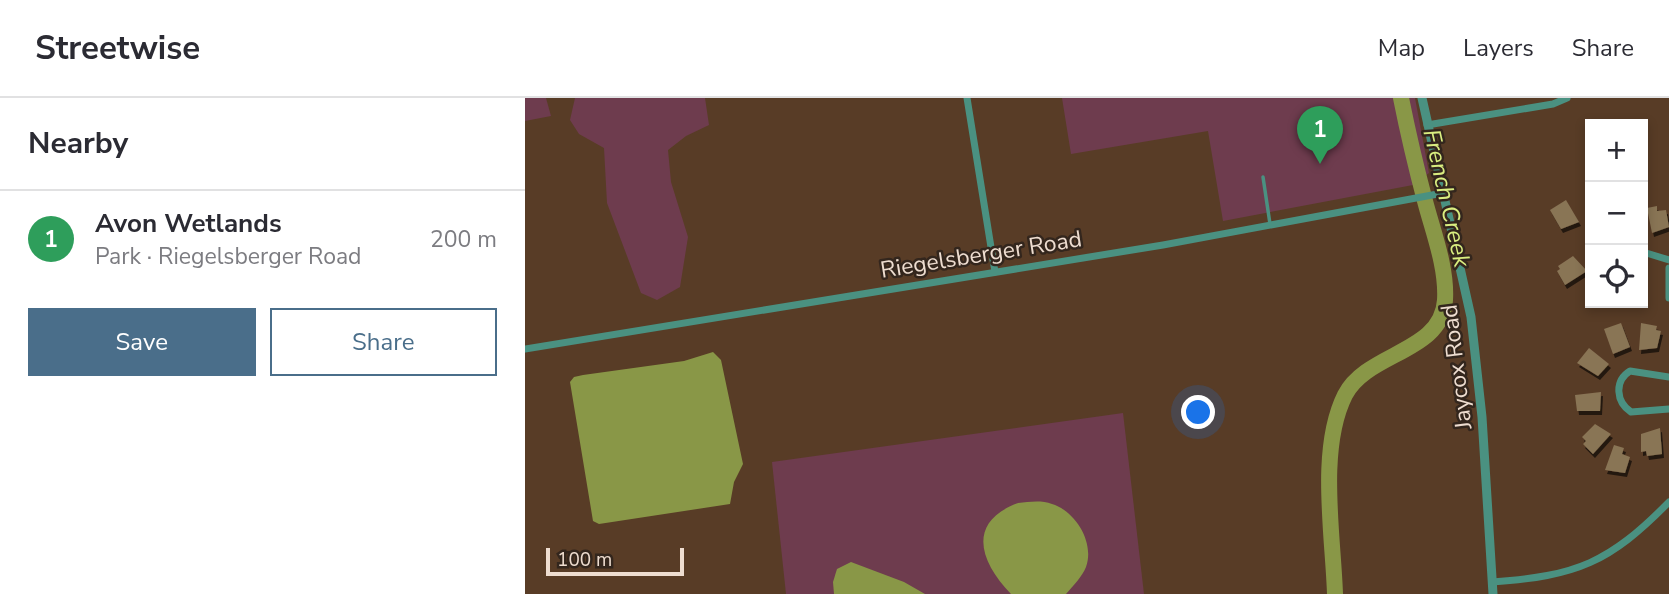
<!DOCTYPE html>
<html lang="en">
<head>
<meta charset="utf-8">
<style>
  :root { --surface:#fff; --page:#f7f7f7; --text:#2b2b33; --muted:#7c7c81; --line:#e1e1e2; --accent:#4a6e8a }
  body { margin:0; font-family:"Nunito Sans",sans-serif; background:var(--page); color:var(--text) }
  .controls { position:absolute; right:21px; top:21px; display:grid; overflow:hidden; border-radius:0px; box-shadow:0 4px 10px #0003 }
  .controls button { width:63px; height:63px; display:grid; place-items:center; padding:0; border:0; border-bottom:2px solid var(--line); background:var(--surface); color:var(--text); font:35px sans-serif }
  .scale { position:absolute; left:21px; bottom:18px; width:138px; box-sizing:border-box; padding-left:7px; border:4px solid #eeddd0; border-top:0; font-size:19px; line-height:24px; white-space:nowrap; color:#eeddd0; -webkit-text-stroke:5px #33261d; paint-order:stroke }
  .you { position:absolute; left:674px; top:315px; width:24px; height:24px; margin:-18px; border:5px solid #fff; border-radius:50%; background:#1a73e8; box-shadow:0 0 0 10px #1a73e833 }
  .badge { display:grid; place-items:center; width:46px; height:46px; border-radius:50%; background:var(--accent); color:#fff; font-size:23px; font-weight:700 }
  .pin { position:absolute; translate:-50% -58px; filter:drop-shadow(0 2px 4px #0008) }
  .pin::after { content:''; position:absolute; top:37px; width:24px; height:21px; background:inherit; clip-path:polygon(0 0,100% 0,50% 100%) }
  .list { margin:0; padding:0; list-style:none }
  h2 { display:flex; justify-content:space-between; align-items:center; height:91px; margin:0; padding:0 28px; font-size:30px }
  h2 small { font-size:23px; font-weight:400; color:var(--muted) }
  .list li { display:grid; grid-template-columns:46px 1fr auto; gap:21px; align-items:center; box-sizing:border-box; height:98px; padding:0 28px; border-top:2px solid var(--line) }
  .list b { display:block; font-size:26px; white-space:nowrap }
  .list p { margin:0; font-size:23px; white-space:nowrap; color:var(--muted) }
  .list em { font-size:23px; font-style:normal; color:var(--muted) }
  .actions { display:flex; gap:14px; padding:21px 28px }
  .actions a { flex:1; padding:16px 0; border:2px solid var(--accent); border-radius:0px; text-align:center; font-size:24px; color:var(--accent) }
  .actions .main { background:var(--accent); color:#fff }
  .icon { flex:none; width:38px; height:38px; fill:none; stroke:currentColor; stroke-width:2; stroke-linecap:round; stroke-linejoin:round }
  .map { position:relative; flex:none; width:1144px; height:496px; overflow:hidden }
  header { display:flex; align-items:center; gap:42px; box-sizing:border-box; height:98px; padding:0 35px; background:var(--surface); border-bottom:2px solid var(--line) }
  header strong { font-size:33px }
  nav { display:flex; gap:38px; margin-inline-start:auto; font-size:24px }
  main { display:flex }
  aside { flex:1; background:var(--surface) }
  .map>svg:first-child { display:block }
</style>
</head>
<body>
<header>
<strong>Streetwise</strong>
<nav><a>Map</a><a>Layers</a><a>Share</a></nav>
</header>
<main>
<aside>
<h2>Nearby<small></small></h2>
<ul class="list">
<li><span class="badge" style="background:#2e9e5b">1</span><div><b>Avon Wetlands</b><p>Park · Riegelsberger Road</p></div><em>200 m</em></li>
</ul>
<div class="actions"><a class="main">Save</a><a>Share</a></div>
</aside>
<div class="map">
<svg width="1144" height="496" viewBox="0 0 1144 496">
  <defs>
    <filter id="shadow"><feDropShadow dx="2" dy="4" stdDeviation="0" flood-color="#0009"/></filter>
  </defs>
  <rect width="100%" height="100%" fill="#583c26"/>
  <!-- green -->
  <g fill="#6e3c4e">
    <polygon points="0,0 21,0 26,18 0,23"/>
    <polygon points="50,0 180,0 184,27 161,38 143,52 146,84 163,139 155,189 132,202 116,195 82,105 79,50 54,36 45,22"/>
    <polygon points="537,0 890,0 904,75 888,87 698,123 683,33 546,56"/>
    <polygon points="598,315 619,496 261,496 247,364"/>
  </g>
  <!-- water -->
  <g fill="#899747">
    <polygon points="188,254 196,262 218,366 209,384 205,406 74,426 68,423 45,284 49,279 58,277 159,263"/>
    <path d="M493,405c11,-1 23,-3 34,1 23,7 43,38 34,63 -4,10 -13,19 -20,27h-55c-32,-33 -44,-72 7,-91z"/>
    <polygon points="326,464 379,484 400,496 309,496 308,484 312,471"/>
  </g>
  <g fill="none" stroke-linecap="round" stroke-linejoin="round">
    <!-- river -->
    <path stroke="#899747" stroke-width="16" d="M810,496c-2,-60 -17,-145 10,-199 22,-43 97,-42 100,-95 2,-33 -12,-68 -20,-99 -9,-34 -17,-68 -24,-103"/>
  </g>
  <!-- building -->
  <g fill="#897455" filter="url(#shadow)">
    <polygon points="1041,102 1054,124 1036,131 1025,112"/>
    <polygon points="1132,108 1132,113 1141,112 1144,129 1127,135 1122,110"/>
    <polygon points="1048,158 1062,173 1040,187 1032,173 1035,171 1033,168"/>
    <polygon points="1096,225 1105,249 1088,256 1079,231"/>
    <polygon points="1116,225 1132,228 1131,232 1136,233 1132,250 1114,252"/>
    <polygon points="1064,250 1084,266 1073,278 1052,265"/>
    <polygon points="1076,294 1075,313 1052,313 1050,297"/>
    <polygon points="1070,326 1086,336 1068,356 1058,346 1061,343 1057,339"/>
    <polygon points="1135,330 1137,356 1122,358 1121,353 1116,354 1116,336"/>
    <polygon points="1089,347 1099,350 1097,356 1105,359 1100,375 1080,372"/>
  </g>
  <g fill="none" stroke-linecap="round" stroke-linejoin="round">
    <!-- service -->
    <polyline stroke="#4a9181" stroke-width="3.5" points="738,79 745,126"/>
    <!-- minor -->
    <g stroke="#4a9181" stroke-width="7">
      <polyline points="442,0 470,174"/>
      <polyline points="902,27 1028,6 1042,0"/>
      <polyline points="1118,154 1144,162"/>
      <polyline points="1144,170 1144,200"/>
      <polyline points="0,251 638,147 918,95"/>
      <path d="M1144,279l-39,-6c-16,10 -14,31 1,41l38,-3"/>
      <path d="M967,484c85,-6 117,-19 177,-80"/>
    </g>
    <!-- tertiary -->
    <polyline stroke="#4a9181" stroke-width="9" points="897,0 946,219 957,319 968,496"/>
  </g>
  <g text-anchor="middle" stroke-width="5" stroke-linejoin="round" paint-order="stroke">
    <!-- street labels -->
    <g font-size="23" fill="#eeddd0" stroke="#33261d">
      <text transform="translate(456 156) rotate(-9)" y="8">Riegelsberger Road</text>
      <text transform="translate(931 269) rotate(-97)" y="8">Jaycox Road</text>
    </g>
    <!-- water labels -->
    <g font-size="24" font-style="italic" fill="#daee80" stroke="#33261d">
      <text transform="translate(922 100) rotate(77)" y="8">French Creek</text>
    </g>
  </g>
</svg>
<div class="controls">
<button>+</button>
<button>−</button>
<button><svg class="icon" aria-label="locate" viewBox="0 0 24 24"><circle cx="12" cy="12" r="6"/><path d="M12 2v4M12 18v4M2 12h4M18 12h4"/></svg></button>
</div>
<div class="scale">100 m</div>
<div class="you"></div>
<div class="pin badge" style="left:795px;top:66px;background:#2e9e5b">1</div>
</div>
</main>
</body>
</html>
